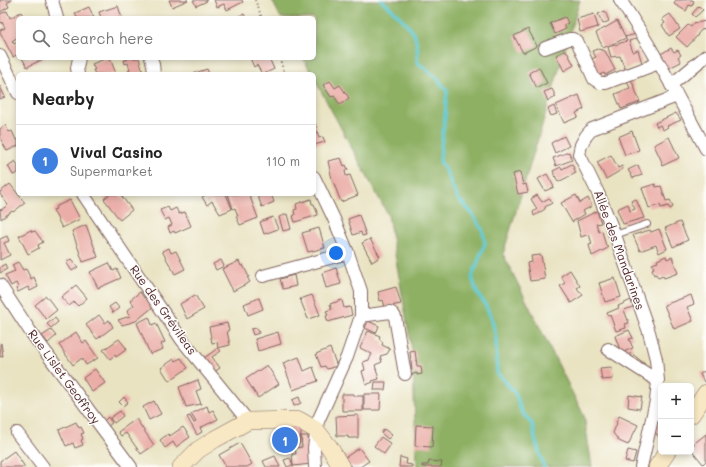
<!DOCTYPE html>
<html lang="en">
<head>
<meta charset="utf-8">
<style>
  :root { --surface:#fff; --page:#f6f6f6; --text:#222; --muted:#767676; --line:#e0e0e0; --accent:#b45309 }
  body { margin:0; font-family:Mali,sans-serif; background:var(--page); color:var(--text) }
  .controls { position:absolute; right:12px; bottom:12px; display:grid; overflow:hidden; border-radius:6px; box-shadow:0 2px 6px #0003 }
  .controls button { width:36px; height:36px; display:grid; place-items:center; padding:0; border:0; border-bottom:1px solid var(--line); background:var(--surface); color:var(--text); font:20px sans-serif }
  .you { position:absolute; left:336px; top:253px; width:14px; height:14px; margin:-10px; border:3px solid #fff; border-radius:50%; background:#1a73e8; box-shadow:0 0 0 6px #1a73e833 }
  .badge { display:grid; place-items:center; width:26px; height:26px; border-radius:50%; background:var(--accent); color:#fff; font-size:13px; font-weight:700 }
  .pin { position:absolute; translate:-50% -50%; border:2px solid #fff; box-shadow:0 1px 4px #0006 }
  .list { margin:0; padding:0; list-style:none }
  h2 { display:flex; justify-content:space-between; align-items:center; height:52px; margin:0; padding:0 16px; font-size:17px }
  h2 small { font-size:13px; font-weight:400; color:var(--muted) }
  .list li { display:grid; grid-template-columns:26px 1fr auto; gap:12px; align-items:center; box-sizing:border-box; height:72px; padding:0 16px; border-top:1px solid var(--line) }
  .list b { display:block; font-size:15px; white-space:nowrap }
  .list p { margin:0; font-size:13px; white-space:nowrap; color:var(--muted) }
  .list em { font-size:13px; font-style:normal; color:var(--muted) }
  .icon { flex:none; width:22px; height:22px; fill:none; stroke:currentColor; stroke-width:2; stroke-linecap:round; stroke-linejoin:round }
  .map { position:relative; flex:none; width:706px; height:467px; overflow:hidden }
  .search { position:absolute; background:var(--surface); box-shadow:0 2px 6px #0003; left:16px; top:16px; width:300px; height:44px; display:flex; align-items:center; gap:10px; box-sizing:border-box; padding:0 14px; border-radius:6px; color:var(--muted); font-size:15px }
  .panel { position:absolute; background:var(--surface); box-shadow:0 2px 6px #0003; left:16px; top:72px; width:300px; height:124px; border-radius:6px }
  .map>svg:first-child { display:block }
</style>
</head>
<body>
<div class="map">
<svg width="706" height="467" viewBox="0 0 706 467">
  <rect width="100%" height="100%" fill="#fdfcf7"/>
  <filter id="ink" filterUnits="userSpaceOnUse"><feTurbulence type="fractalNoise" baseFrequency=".025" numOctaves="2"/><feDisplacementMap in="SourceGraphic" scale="8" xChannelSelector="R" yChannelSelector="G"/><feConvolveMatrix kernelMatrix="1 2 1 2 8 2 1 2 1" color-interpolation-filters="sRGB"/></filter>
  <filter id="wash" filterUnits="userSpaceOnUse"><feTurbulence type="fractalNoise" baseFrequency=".012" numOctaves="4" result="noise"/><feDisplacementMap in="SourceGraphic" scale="16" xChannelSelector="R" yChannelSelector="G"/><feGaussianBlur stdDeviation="0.9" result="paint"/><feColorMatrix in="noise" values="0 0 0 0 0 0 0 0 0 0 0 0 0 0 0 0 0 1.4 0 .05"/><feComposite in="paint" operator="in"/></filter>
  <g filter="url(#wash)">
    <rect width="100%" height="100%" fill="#e9e3c2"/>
    <!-- forest -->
    <polygon fill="#8eb064" stroke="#6c6848" points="272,0 580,0 503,254 584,416 592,467 417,467 412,350 388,215 314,78 314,74 312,74 303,58 314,58 314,18 281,18"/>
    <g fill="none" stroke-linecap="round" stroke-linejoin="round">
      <!-- stream -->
      <path stroke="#5bc8cf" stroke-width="3.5" d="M381,0c9,7 31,27 34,37 3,8 3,16 2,25l20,16 10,13 -2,25 -4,30 -1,15 7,12 5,14 6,12 13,13 11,17 3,14 -13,34 5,16 8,11 7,16 4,17 1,36 10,11 9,10 5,17 11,13 4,18 8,25"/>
    </g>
    <g id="blocks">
      <!-- building -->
      <g fill="#ebada7">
        <polygon points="0,0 12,0 7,3 9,7 0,12"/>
        <polygon points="169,0 188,0 172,7"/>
        <polygon points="193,0 206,0 207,1 196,6"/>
        <polygon points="214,0 242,0 243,2 227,10 224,4 217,7"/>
        <polygon points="676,0 692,0 694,1 692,6 689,5 686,11 674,4"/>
        <polygon points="118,6 122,18 101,18 99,12"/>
        <polygon points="699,6 703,10 695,17 692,14"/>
        <polygon points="89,7 94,18 77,18 75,13"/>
        <polygon points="7,11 10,18 21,12 24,18 18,18 18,37 12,41 14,44 18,42 18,54 13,57 0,32 0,30 5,28 2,22 1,23 0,21 0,14"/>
        <polygon points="605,11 609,21 603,24 598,14"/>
        <polygon points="244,14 246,18 234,18"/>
        <polygon points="594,14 598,27 580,32 577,19"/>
        <polygon points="670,14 680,29 669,36 662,25 665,23 662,19"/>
        <polygon points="565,17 568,23 564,25 566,29 555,34 550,23"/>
        <polygon points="617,21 626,38 603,48 596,33"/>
        <polygon points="706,21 706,29 701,30 697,35 698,35 687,47 676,37 688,25 691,27 695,22 696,23"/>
        <polygon points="528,29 537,46 523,53 514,36"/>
        <polygon points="636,34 639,38 629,41 633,52 638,50 642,63 625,69 620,56 611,57 608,47 627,41 625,37"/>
        <polygon points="671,48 674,52 678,50 681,55 678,57 681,62 667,69 659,55"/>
        <polygon points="598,49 605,51 615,70 605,75 604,73 597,76 589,60 596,57 592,51"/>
        <polygon points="566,50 574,65 564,71 556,55"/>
        <polygon points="22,58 45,58 27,67"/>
        <polygon points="107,58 110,58 116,74 95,74 93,70 95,70 92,64"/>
        <polygon points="127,58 139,58 143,72 134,74 129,74 128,71 130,70 128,63 125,64 124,60 127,60"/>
        <polygon points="250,58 269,58 274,69 264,74 262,74 257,65 254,67"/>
        <polygon points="539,67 547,83 537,88 529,73"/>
        <polygon points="207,69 209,74 192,74"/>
        <polygon points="631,79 640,102 621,109 615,94 630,88 627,81"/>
        <polygon points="330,81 335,88 340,85 349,98 340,105 334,96 331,97 323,85"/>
        <polygon points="0,86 5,97 0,99"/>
        <polygon points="552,89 556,97 548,101 544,92"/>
        <polygon points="579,95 584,109 576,113 578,117 564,123 556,105"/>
        <polygon points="554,106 557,114 551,116 548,109"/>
        <polygon points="676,113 681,120 667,126 668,127 663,130 660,125 657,127 655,123"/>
        <polygon points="314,120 319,138 323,137 325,142 314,145"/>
        <polygon points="5,125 9,132 12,131 16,140 18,139 18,146 7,151 0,138 0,129"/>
        <polygon points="632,131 639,150 625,155 618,137"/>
        <polygon points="564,136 569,146 555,153 551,143"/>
        <polygon points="669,137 679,158 662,166 661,163 662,162 654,145"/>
        <polygon points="569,152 572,160 556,166 553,158"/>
        <polygon points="611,155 618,168 622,166 623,169 606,179 597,162"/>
        <polygon points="341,158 344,166 346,165 348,170 345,171 346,176 350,175 358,195 341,202 332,179 328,161"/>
        <polygon points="15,161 18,165 18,173 13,175 8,166"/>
        <polygon points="572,164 576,173 558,182 553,171 561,167 562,169"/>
        <polygon points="638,165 642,175 633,178 628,170"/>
        <polygon points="520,172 523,185 526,184 528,192 518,194 513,174"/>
        <polygon points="547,174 554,187 545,191 538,179"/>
        <polygon points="10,184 25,203 13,212 12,211 1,219 0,209 1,210 8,205 0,194 0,192"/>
        <polygon points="655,184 656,187 661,186 666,201 670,200 673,207 670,209 668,206 661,208 660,205 649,208 642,188"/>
        <polygon points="110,194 120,194 132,210 120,220 104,199"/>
        <polygon points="207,194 226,194 232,209 220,214 212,201 207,205 202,197"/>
        <polygon points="228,194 249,194 258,218 240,225 236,216 238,216 235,208 233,209"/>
        <polygon points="257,194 271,194 274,202 262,207"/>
        <polygon points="537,195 542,202 549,198 552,203 545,207 545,209 534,216 533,212 537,209 531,199"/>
        <polygon points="576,195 580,203 588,198 592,206 583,211 585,214 572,222 561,203"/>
        <polygon points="311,199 312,204 314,204 318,215 295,222 293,216 295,215 294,210 297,209 296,204"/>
        <polygon points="636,199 644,218 623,224 617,209 628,204 630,211 635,209 631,201"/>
        <polygon points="70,200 80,219 62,228 53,210 56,209 55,207"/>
        <polygon points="168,207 170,211 176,208 179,214 185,212 191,226 175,233 174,231 170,233 168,227 172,225 169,218 165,220 160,210"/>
        <polygon points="597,211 601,223 596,224 599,232 602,231 606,246 607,245 608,248 592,256 589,245 592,244 589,234 581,237 577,221"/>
        <polygon points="287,214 291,229 283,231 279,217"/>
        <polygon points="359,215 366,235 362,236 361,232 353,235 348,219"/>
        <polygon points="273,217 278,229 264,234 260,222"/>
        <polygon points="680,222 688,240 673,247 665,228"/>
        <polygon points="86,225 98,257 83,262 72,231"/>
        <polygon points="319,228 325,248 308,252 302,233"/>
        <polygon points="659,229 667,249 659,253 656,245 640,251 633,235 650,230 651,232"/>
        <polygon points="31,230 32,232 35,231 43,242 38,245 39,248 28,254 19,236"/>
        <polygon points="7,236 9,241 4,243 10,255 0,260 0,239"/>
        <polygon points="370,239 380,257 372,262 362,243"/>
        <polygon points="169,248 171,253 176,251 185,269 175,274 162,251"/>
        <polygon points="541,255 545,279 530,281 527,263 532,262 531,256"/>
        <polygon points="666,256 667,259 672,257 678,273 664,278 663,276 658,278 656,274 654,275 652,269 654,268 652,264 658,262 657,260"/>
        <polygon points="71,259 78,267 72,271 66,262"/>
        <polygon points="221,260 224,266 216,270 213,264"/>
        <polygon points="239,261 241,266 243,265 249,277 247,277 250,282 233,291 222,269"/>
        <polygon points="18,262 23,270 26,269 31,279 34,277 38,287 30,291 28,287 18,292 16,289 18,287 16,283 11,286 5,275 15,271 12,265"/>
        <polygon points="109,263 113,271 117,269 121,278 98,288 90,272"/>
        <polygon points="5,264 7,269 0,273 0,267"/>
        <polygon points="336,268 341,284 326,288 322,273"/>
        <polygon points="570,270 580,286 577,288 580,292 581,292 583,295 571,303 560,286 565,283 561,276"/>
        <polygon points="294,275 296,286 283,289 280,279"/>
        <polygon points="615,278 621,297 605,302 599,283"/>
        <polygon points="76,285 87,298 78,306 74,302 69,306 61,297"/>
        <polygon points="396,287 401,304 385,307 383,300 380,301 378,292"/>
        <polygon points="140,292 144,298 145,297 153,307 136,321 122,325 118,320 130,316 127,311 134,305 130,300"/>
        <polygon points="195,295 204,309 187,319 180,304"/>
        <polygon points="312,295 320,315 308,319 300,299"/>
        <polygon points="691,295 694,304 687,307 693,321 674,329 664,305"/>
        <polygon points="46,296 57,310 46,319 35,305"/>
        <polygon points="259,298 263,309 248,315 244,304"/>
        <polygon points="342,300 344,308 350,307 352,315 328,322 326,316 328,315 326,311 332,309 330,304"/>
        <polygon points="631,300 633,307 624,310 629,323 625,324 626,328 616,331 610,315 608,316 607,313 619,308 618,306"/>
        <polygon points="115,303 119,308 113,313 109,307"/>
        <polygon points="99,315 105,323 109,320 113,327 97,339 86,325"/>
        <polygon points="149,317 152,325 156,323 165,342 161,344 163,349 150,354 140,330 137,323"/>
        <polygon points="55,318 58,322 51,328 47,324"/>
        <polygon points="368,321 379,326 376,333 365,328"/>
        <polygon points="227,323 229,330 227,331 230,345 218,348 217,342 212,343 209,327"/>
        <polygon points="257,328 259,333 253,335 251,329"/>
        <polygon points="51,330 56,336 48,343 42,336"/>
        <polygon points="629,330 633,338 629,339 633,348 621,353 615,336"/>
        <polygon points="368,331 380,336 379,339 383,342 382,345 390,349 387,354 380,356 382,362 375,365 379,379 372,381 373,382 366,385 362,371 365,370 363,362 369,360 372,354 360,348"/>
        <polygon points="76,332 83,343 86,341 98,358 86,365 82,358 73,365 59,345"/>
        <polygon points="278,332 281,344 258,351 255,339"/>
        <polygon points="119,339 127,349 116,357 115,355 110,359 103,350"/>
        <polygon points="1,343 3,356 0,357 0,344"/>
        <polygon points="218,348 221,351 212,357 220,368 214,372 204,358"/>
        <polygon points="330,348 337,366 327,369 325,366 321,367 316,354"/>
        <polygon points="415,351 417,366 421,366 422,374 417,375 417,373 410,375 410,370 412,370 410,352"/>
        <polygon points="631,353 645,364 642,368 628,356"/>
        <polygon points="299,357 304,371 313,367 318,381 293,390 283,363"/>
        <polygon points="181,358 188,368 169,381 161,368 174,359 175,361"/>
        <polygon points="267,365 279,384 258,398 246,379"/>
        <polygon points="612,367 613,379 602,380 600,368"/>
        <polygon points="95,369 105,383 92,392 83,378"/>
        <polygon points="704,371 706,375 706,381 704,382 700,374"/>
        <polygon points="198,380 201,389 196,391 201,404 186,407 179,387"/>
        <polygon points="375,382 386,382 385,390 374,390"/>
        <polygon points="342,394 354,394 354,396 363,396 363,411 342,411"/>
        <polygon points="364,394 381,394 380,410 364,410"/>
        <polygon points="629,395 642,397 640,409 628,407"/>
        <polygon points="124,397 128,402 123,406 119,402"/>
        <polygon points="299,397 301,403 294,406 292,400"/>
        <polygon points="154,401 161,414 149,420 143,407"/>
        <polygon points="207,406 209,412 213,410 218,419 200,428 202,432 197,435 187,417 190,416 194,423 196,422 191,414"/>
        <polygon points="120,411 123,416 114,423 110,418"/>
        <polygon points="358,415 358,438 348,438 348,436 337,436 336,416"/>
        <polygon points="619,416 638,425 628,445 619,441 613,433 617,423 616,422"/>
        <polygon points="108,417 112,423 108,426 104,421"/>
        <polygon points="136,419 154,445 141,454 126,433 121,436 118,432"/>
        <polygon points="657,421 659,423 661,421 661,438 653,431 657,426 654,424"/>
        <polygon points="76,422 79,428 81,427 84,433 81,434 83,439 81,440 83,445 75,448 73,443 66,446 59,430"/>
        <polygon points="277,424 302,427 299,445 275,442"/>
        <polygon points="416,425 433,426 432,447 415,446"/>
        <polygon points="183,427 190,437 176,447 173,442 165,448 160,440 168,434 170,436"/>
        <polygon points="384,429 392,435 388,439 381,433"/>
        <polygon points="706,434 706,461 703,464 691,449 691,446"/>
        <polygon points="301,436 308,436 311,464 293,466 292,454 296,454 295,448 302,447"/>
        <polygon points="381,437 391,444 384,454 374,446"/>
        <polygon points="240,443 252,464 247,467 226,467 219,455"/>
        <polygon points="359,448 369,461 360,467 352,467 351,465 348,467 343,459"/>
        <polygon points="628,450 636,452 633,463 625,461"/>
        <polygon points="14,451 25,467 1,467 0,466 0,461"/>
        <polygon points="275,456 280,467 266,467 263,461"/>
        <polygon points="400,457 407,459 406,464 412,465 412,467 399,467"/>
        <polygon points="290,458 293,465 287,467 284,460"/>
        <polygon points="429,461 442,462 441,467 422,467 422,465 428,465"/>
      </g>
    </g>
  </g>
  <g filter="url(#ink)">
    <use href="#blocks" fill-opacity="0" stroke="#826460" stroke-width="1"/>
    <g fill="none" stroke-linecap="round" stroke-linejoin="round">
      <defs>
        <polyline id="lane" points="615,235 647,224"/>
        <g id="street">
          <polyline points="52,0 57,18"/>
          <path d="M620,0c32,47 59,99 86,149"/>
          <polyline points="545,48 569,39 573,39 577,41 594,79 600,83 606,83 659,63"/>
          <polyline points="0,56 18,93"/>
          <polyline points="151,58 153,64 154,74"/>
          <polyline points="78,74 77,68 79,58"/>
          <polyline points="671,85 706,56"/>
          <polyline points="314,177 334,219 348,253 361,291 361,316 347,357 318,421 314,448 315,467"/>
          <polyline points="83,194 182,340 248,421"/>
          <polyline points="263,276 348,253"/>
          <polyline points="0,285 30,331 131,467"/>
          <polyline points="361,316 390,312 393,314 395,317 405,374"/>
          <polyline points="608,349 658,381"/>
          <polyline points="17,433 43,467"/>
          <polyline points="641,467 656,401 658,381 656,359 649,332 615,235 598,193 579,154 581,145 586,136 592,129 677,96"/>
        </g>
        <g id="secondary">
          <polyline points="691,415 706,393"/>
          <polyline points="181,467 198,450 215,439 248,421 299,420 316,430 330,448 341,467"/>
          <polyline points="657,467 667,452"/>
        </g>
      </defs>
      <!-- lane casing -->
      <use href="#lane" stroke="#826460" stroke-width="8"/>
      <!-- street casing -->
      <use href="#street" stroke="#826460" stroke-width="14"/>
      <!-- secondary casing -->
      <use href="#secondary" stroke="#826460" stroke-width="18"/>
      <!-- path -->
      <g stroke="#826460" stroke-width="2" stroke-dasharray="1 3" stroke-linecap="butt">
        <polyline points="255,0 262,18"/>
        <polyline points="280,58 283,70 282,74"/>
      </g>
      <!-- lane -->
      <use href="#lane" stroke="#fff" stroke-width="6"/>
      <!-- street -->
      <use href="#street" stroke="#fff" stroke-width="12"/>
      <!-- secondary -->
      <use href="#secondary" stroke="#f8e8c3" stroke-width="17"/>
    </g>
  </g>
  <g text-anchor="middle" stroke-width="3" stroke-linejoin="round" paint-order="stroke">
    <!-- street labels -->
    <g font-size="12" fill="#4a1f2b" stroke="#fdfcf7">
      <text transform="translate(619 250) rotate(70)" y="4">Allée des Mandarines</text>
      <text transform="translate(163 310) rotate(55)" y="4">Rue des Grévileas</text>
      <text transform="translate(64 377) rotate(54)" y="4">Rue Lislet Geoffroy</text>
    </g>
  </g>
</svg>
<div class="controls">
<button>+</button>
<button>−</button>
</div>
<div class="you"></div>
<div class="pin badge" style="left:285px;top:440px;background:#3f7fe0">1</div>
<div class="search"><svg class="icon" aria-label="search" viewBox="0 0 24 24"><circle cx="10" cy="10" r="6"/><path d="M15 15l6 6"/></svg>Search here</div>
<section class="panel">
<h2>Nearby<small></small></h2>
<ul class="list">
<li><span class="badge" style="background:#3f7fe0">1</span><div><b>Vival Casino</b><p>Supermarket</p></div><em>110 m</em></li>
</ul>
</section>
</div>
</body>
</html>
